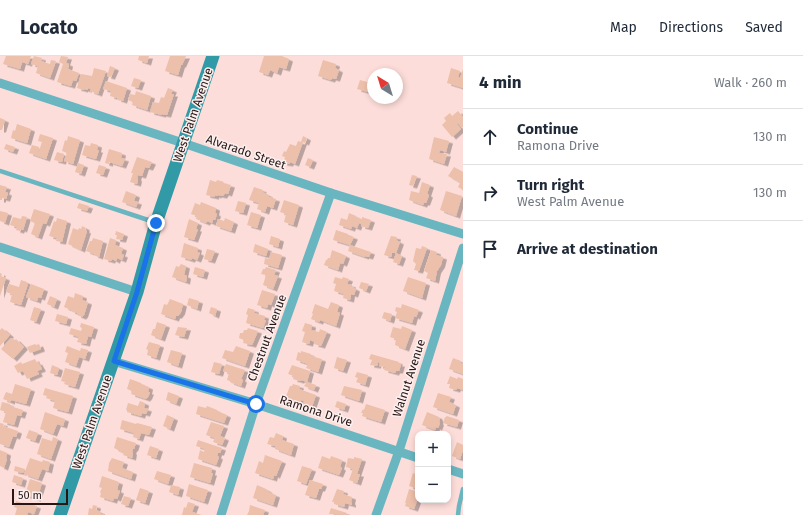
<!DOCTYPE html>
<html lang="en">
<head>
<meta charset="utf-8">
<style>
  :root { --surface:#fff; --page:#f2f2f3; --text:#1f2937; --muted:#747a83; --line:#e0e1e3 }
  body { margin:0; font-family:"Fira Sans",sans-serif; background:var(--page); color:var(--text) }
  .controls { position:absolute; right:12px; bottom:12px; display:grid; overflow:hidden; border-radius:8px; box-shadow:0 2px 6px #0003 }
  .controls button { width:36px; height:36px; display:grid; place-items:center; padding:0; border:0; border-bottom:1px solid var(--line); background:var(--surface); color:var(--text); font:20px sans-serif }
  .compass { position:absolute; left:367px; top:12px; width:36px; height:36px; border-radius:50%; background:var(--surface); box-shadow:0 2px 6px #0003; rotate:322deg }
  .scale { position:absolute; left:12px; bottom:10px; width:56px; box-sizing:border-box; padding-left:4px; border:2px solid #281614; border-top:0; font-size:11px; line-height:14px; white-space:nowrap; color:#281614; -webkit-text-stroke:3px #fbf0ef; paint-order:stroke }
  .stop { position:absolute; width:12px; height:12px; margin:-9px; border:3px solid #1a73e8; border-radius:50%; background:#fff }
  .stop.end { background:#1a73e8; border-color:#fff; box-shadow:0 1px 4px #0008 }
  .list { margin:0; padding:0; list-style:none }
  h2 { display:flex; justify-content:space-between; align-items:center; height:52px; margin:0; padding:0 16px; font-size:17px }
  h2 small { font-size:13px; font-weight:400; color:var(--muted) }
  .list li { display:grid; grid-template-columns:26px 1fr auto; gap:12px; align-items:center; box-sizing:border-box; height:56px; padding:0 16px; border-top:1px solid var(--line) }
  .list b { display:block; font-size:15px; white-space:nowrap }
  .list p { margin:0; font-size:13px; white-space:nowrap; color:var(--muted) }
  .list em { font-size:13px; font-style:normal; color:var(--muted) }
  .icon { flex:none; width:22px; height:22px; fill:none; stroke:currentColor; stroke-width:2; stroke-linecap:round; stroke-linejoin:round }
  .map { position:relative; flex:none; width:463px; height:459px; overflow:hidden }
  header { display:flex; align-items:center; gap:24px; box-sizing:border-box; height:56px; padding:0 20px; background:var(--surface); border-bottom:1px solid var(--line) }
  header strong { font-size:19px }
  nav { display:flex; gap:22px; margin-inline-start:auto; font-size:14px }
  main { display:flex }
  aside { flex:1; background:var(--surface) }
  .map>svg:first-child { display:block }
</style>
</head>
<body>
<header>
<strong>Locato</strong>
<nav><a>Map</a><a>Directions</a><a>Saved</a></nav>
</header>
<main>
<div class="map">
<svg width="463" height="459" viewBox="0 0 463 459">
  <defs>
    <filter id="shadow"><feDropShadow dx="4" dy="2.5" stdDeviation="0" flood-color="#0004"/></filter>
  </defs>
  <rect width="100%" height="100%" fill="#fdddd9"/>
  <!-- building -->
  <g fill="#ecc0aa" filter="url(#shadow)">
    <polygon points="6,0 31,0 28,8 22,6 20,13 3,8"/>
    <polygon points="34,0 42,2 41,5 50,8 51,4 56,5 50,22 36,17 38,10 31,8"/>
    <polygon points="61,0 68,1 66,7 69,8 68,13 79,17 76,25 73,24 71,30 57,26 63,8 59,6"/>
    <polygon points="139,0 149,0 147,7 138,4"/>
    <polygon points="170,0 186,0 182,9 181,9 178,19 165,15"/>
    <polygon points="264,0 282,0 289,3 286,13 279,11 277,17 270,14 268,19 259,16"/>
    <polygon points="323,4 336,8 335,12 339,14 336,23 332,22 331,24 318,20"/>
    <polygon points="110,10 115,12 111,21 107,20"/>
    <polygon points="94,12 106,15 98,38 90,35 91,33 88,32 88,34 84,33 84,34 77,32 81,18 92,20"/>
    <polygon points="451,12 460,15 458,21 460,22 463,13 463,32 447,27"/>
    <polygon points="134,22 141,24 138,32 131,30"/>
    <polygon points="360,24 371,27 368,36 357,33"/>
    <polygon points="106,25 127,32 123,45 117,43 117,42 110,40 111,35 103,33"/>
    <polygon points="168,32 173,34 171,38 174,38 167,59 162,58 162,59 150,56 153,46 159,47 161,41 164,42"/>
    <polygon points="136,35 151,40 147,54 132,49 133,46 128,44 130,38 135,39"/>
    <polygon points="458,55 463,61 463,71 462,72 458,67 457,68 461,73 452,81 442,69 446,65 444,62 450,57 452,60"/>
    <polygon points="0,62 5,64 2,74 0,74"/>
    <polygon points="17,68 31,73 27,87 11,82 13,74 15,75"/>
    <polygon points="40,78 53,82 46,103 29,97 32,89 39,91 38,98 42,86 38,85"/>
    <polygon points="68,80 80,84 73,108 64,105 67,97 62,95 65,84 67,85"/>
    <polygon points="303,80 307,82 305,87 303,86 295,108 290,106 289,108 283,107 285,101 282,100 284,95 286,96 290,88 296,90 298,85 301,86"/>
    <polygon points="434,81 449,85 446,96 440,94 439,97 447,98 444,108 429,103"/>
    <polygon points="91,87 98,89 97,94 99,94 96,103 82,99 85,89 90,90"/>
    <polygon points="6,88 15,91 13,96 4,93"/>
    <polygon points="109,93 122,97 121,102 125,103 122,110 109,106 109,108 105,107"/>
    <polygon points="57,96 64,98 62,106 54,104"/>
    <polygon points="137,101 152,106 149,112 145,111 142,120 138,119 137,122 138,123 137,128 130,126 133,117 131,117"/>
    <polygon points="308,102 313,104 310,111 305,109"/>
    <polygon points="78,107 84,109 81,118 75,116"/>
    <polygon points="99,109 106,111 103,119 96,117"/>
    <polygon points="454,111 463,116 463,134 458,131 460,127 448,120"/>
    <polygon points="412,119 417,120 413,130 409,129"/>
    <polygon points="210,124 216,126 217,124 224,126 223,127 231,129 228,138 225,137 223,140 218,139 217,140 215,139 215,141 206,139"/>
    <polygon points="422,126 430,129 427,138 429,139 426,147 424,147 423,149 409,144 411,135 419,137"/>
    <polygon points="0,129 7,131 5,136 8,137 6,143 2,142 2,144 0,144"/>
    <polygon points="254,131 263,134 262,136 269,139 269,141 276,143 273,152 267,150 265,156 257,153 259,147 249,144"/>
    <polygon points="126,135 136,139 134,145 138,146 136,151 122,146"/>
    <polygon points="446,135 462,140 456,160 440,154"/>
    <polygon points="284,144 299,149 293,169 284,166 286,158 280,156"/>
    <polygon points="238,145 246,147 243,157 235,155"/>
    <polygon points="201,146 216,152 215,157 217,158 215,164 213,164 212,167 207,165 206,167 196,163 197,160 191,158 195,147 200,149"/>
    <polygon points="79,147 89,150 87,155 77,152"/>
    <polygon points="34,153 50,158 46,168 43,167 38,181 31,178 35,167 30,165"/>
    <polygon points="0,155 8,157 5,167 0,165"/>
    <polygon points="251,156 261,159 257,172 247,169"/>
    <polygon points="349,157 356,160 355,161 362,163 362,161 371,164 368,172 361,170 361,168 359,167 357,172 352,170 351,173 339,169 341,162 347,164"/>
    <polygon points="22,160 27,161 23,174 21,173 20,175 16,174 17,171 10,169 13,161 21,163"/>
    <polygon points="57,162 67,165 62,186 56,185 57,182 49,180 54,165 56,166"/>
    <polygon points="225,162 234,166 231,175 216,170 218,163 224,165"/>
    <polygon points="189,163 198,167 196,173 198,173 194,184 184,181"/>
    <polygon points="82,170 86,172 85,174 87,175 81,194 68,188 73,172 78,174 79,172 81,173"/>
    <polygon points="336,174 348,178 348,179 354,181 350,189 333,184"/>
    <polygon points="116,175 124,178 122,184 116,183 117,179 115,179"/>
    <polygon points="271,180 280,183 278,191 269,188"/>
    <polygon points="391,180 397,181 396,184 400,186 396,197 392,197 391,201 384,199"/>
    <polygon points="93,182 103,185 99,201 94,199 94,198 86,195 90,185 92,185"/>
    <polygon points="110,182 116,184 115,189 123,192 121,198 124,199 122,204 117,202 116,205 112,203 111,205 104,203"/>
    <polygon points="184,187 198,192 197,196 200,197 197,204 192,202 191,204 181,201"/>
    <polygon points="255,188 268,193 266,200 253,196"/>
    <polygon points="350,189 371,196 369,201 365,200 365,201 348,195"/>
    <polygon points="422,190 427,192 419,215 414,214 416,208 413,205 416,192 421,193"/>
    <polygon points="207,193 215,195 211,205 204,203"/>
    <polygon points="332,194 342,198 346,200 343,208 340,207 338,214 324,209 326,204 327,204 328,202 330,202"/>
    <polygon points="431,194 437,196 436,199 443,201 441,209 437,215 435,225 426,222 428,217 424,215"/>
    <polygon points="271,196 282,199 278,212 264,208 265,202 269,203"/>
    <polygon points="396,197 402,200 399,208 393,206"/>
    <polygon points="181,208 186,210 184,219 187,220 186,226 172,221 176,210 179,211"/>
    <polygon points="195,211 205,214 203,221 193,218"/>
    <polygon points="266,211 276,214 274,219 278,220 273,233 263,229 266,219 261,218 263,213 265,213"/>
    <polygon points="0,217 2,218 1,220 6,222 0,240"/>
    <polygon points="335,221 342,223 343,221 349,223 347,228 352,229 352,231 356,233 354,239 351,238 350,244 343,242 344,238 334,235 336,228 333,227"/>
    <polygon points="408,221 426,227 422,242 403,235"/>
    <polygon points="21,224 27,226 26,228 28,228 21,249 10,246 12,238 6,236 9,228 19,231"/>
    <polygon points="361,226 369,228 366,235 359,232"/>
    <polygon points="31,228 44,233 41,242 38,241 37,245 26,241"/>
    <polygon points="262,234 275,238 271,249 268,248 267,252 257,249"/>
    <polygon points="75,237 83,240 82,244 88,246 84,259 82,261 77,259 77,257 71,255 71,254 64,251 68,240 74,242"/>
    <polygon points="50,240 57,243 54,251 47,248"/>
    <polygon points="189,242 199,245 197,253 187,249"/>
    <polygon points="170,243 183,248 181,256 178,260 176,260 175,263 161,258 164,248 167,249"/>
    <polygon points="331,246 339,249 337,256 340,257 336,270 320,264 319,266 311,263 313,258 312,257 315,248 328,253"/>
    <polygon points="402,248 419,254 416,261 414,260 412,267 395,262 397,256 395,255 396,251 401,252"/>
    <polygon points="34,251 41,253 36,266 30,264"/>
    <polygon points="211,251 217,253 215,260 209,257"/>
    <polygon points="248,252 255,254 254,257 265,260 264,264 266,264 263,272 246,267 248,259 246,258"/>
    <polygon points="384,256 392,258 390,265 382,262"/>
    <polygon points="57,258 68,261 66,268 55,265"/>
    <polygon points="157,266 166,269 161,283 151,279 153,273 155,273"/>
    <polygon points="81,267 94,271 91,281 88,280 86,288 77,286 79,281 69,278 71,272 81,275 82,272 80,271"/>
    <polygon points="305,267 312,269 311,274 319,276 320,273 327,276 321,290 314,288 315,286 310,284 309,288 302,286 305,276 302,275"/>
    <polygon points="402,270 412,274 405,293 395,289 396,283 390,281 393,271 401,273"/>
    <polygon points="178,271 187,272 184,281 175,279"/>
    <polygon points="2,272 10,279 0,290 0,274"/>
    <polygon points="248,272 258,275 252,289 243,287 244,284 239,282 240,277 243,277 244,274 247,274"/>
    <polygon points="11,282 15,284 16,283 24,291 13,303 1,293"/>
    <polygon points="149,286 160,289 156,302 147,299 148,294 146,293"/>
    <polygon points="35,288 36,289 39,288 41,293 30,297 27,291"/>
    <polygon points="67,290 80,295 81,292 88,294 85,303 79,301 76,310 65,306 68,297 65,296"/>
    <polygon points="236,290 250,295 245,310 222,302 225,294 233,296"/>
    <polygon points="171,294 182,297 178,310 167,306"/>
    <polygon points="301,295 311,298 311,300 322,303 318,316 306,312 308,308 296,304 298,296 301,297"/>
    <polygon points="371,298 399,306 398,308 401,308 399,315 396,315 395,317 384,314 385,311 379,310 380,307 378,306 377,310 370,309 372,304 369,303"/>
    <polygon points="337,301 347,304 343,315 334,312"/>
    <polygon points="453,302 461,305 460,307 463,308 463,318 449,313"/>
    <polygon points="35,303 37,307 38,306 42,313 37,315 39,318 27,323 23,315 18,317 14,310 21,306 22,308"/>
    <polygon points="214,306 222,308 219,318 211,316"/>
    <polygon points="226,308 245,314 241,323 243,324 241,330 230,326 230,325 227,324 229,317 223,315"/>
    <polygon points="52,309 59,312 57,319 50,317"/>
    <polygon points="292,309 310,315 307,326 301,324 300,325 293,323 294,320 288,318"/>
    <polygon points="65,312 80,316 75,331 64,328 65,326 61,325"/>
    <polygon points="357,316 368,319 365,329 356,326 358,322 355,321"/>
    <polygon points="450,320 457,323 458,321 463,323 463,334 457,332 456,334 449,332 450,328 447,328"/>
    <polygon points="130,323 141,327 141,328 149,331 148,336 150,336 148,341 146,343 131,338 132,335 127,333"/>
    <polygon points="307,326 316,329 314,334 304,330"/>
    <polygon points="15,328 31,333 26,348 11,344 11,346 3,343 6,336 12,338"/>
    <polygon points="293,328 300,330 299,333 316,339 311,354 303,351 304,345 301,344 300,348 285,343 290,330 292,330"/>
    <polygon points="344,330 362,334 359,345 341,339"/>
    <polygon points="45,332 73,340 68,356 53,352 55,345 46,342 47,340 43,339"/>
    <polygon points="168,336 179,340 176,348 166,344"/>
    <polygon points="438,337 451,341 449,346 456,349 453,358 433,351"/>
    <polygon points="140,345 145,347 144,352 148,353 146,358 142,357 141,360 127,356 127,354 126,354 128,347 138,350"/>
    <polygon points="337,345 346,348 344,354 335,351"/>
    <polygon points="2,346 10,348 10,350 23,354 21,360 17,359 14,369 3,366 6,356 0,354"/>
    <polygon points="366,348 385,354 381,366 362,360 363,357 361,357 363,353 364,354"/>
    <polygon points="198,350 206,352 207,350 217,354 217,355 227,359 224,367 196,358"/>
    <polygon points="45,356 65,363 63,370 57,368 53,378 40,373"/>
    <polygon points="427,356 439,361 438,362 440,363 439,366 440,367 438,372 436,371 435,374 422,369"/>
    <polygon points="167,359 174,362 170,373 163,370"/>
    <polygon points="447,360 459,364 457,371 443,367 445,361 446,361"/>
    <polygon points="122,364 136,368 137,367 152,371 149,379 141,377 139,383 133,381 134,377 120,373"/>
    <polygon points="211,366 224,370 220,380 225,382 222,389 213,386 215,382 206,379"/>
    <polygon points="0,367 4,368 3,370 18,375 16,381 13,380 9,391 0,388"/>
    <polygon points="29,374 38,377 35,385 26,382"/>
    <polygon points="276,377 283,380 282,384 294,388 291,399 275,393 275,390 267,388 270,381 274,382"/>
    <polygon points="53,381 58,383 51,403 37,398 42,382 52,385"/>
    <polygon points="117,381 136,387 134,393 133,393 132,396 133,396 132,402 123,399 124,397 114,392"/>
    <polygon points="198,384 222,392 220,397 218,397 217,400 219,401 216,409 198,403 200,394 204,396 205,393 196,390"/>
    <polygon points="457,386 463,389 463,394 460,403 452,400"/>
    <polygon points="150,390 159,393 156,402 147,399"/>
    <polygon points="0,394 7,397 6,402 7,403 4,412 0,410"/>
    <polygon points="265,399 282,405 276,420 274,419 273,423 255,417 259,405 263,407"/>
    <polygon points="322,400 330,403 331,400 342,404 340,411 342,412 339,419 318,412"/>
    <polygon points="354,401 362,403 357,418 360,418 357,427 349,424 353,413 346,411 348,402 354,403"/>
    <polygon points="30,402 42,406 43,404 50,406 48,415 42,413 38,423 24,418"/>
    <polygon points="112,402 124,406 122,412 133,416 131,423 108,415 109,407"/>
    <polygon points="194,407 212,412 211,417 213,417 210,427 190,421"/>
    <polygon points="15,410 25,413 23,417 14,415"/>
    <polygon points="302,410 312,413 306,428 297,425"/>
    <polygon points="157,415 171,419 168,428 154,423"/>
    <polygon points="413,417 418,419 418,433 409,430"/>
    <polygon points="14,419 23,422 21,429 12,426"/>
    <polygon points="102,420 119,426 117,434 120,435 117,443 114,442 113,445 100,441 101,437 100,436 102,432 99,431"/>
    <polygon points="30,423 42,427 37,443 25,439"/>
    <polygon points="310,424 323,428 321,433 319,433 316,442 305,439"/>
    <polygon points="189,428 208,434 204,446 186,440"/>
    <polygon points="171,429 180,431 178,439 169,436"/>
    <polygon points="257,429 264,432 269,435 268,436 276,439 273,449 253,442"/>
    <polygon points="140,432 149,435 145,447 136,444"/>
    <polygon points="337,433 344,435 343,438 352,441 351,446 352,447 352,449 345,447 344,451 334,448 334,446 332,446"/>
    <polygon points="409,433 418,436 418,442 414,453 405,450 406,447 405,447"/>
    <polygon points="124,440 131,442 128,450 121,448"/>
    <polygon points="16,445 29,449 30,448 37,450 34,458 28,456 27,459 15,459 17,452 14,451"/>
    <polygon points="188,446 195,448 192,456 202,459 182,459 184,451 186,452"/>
    <polygon points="93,449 97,450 96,454 101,456 101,458 104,459 88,459 89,452 92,453"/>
    <polygon points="250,449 265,454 263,459 247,459 249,455"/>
    <polygon points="331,452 347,457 346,459 329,458"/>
  </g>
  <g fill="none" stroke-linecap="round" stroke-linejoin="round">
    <!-- lane -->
    <g stroke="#69b6c1" stroke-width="4.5">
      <polyline points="0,115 154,166"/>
      <polyline points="458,459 459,450 463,433"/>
    </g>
    <!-- street -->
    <g stroke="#69b6c1" stroke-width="9">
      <polyline points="0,27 183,87 331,137 463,178"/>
      <polyline points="0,191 137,236"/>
      <polyline points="113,305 256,348 418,402"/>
      <polyline points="448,413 463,418"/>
      <polyline points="221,459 256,348 331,137"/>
      <polyline points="376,459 399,395 463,192"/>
    </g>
    <!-- secondary -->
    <polyline stroke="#329aa6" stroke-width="13" points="60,459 137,236 156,167 213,0"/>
  </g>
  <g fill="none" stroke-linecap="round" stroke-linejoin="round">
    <!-- route -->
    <polyline stroke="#1a73e8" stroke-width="5" points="156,167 137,236 114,305 256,348"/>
  </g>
  <g text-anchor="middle" stroke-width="3" stroke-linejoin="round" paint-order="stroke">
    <!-- street labels -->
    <g font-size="12" fill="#281614" stroke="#fbf0ef">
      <text transform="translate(193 59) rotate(-71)" y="4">West Palm Avenue</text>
      <text transform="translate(246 96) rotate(19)" y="4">Alvarado Street</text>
      <text transform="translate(267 282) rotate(-70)" y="4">Chestnut Avenue</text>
      <text transform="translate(409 322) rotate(-72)" y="4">Walnut Avenue</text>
      <text transform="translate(316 355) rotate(18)" y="4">Ramona Drive</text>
      <text transform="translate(92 366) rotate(-71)" y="4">West Palm Avenue</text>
    </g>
  </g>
</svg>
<div class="controls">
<button>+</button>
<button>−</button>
</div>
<svg class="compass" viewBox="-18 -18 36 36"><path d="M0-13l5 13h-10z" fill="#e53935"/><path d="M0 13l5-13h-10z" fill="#747a83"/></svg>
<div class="scale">50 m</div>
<div class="stop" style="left:256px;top:348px"></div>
<div class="stop end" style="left:156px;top:167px"></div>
</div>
<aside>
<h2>4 min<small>Walk · 260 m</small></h2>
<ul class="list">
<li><svg class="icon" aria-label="ahead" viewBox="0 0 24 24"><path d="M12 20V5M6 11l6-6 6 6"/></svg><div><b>Continue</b><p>Ramona Drive</p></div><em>130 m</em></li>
<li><svg class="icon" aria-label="right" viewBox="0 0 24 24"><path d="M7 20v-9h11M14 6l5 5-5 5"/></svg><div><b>Turn right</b><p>West Palm Avenue</p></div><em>130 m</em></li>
<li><svg class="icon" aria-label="arrive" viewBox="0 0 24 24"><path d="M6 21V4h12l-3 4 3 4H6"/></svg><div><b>Arrive at destination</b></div></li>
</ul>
</aside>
</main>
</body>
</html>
